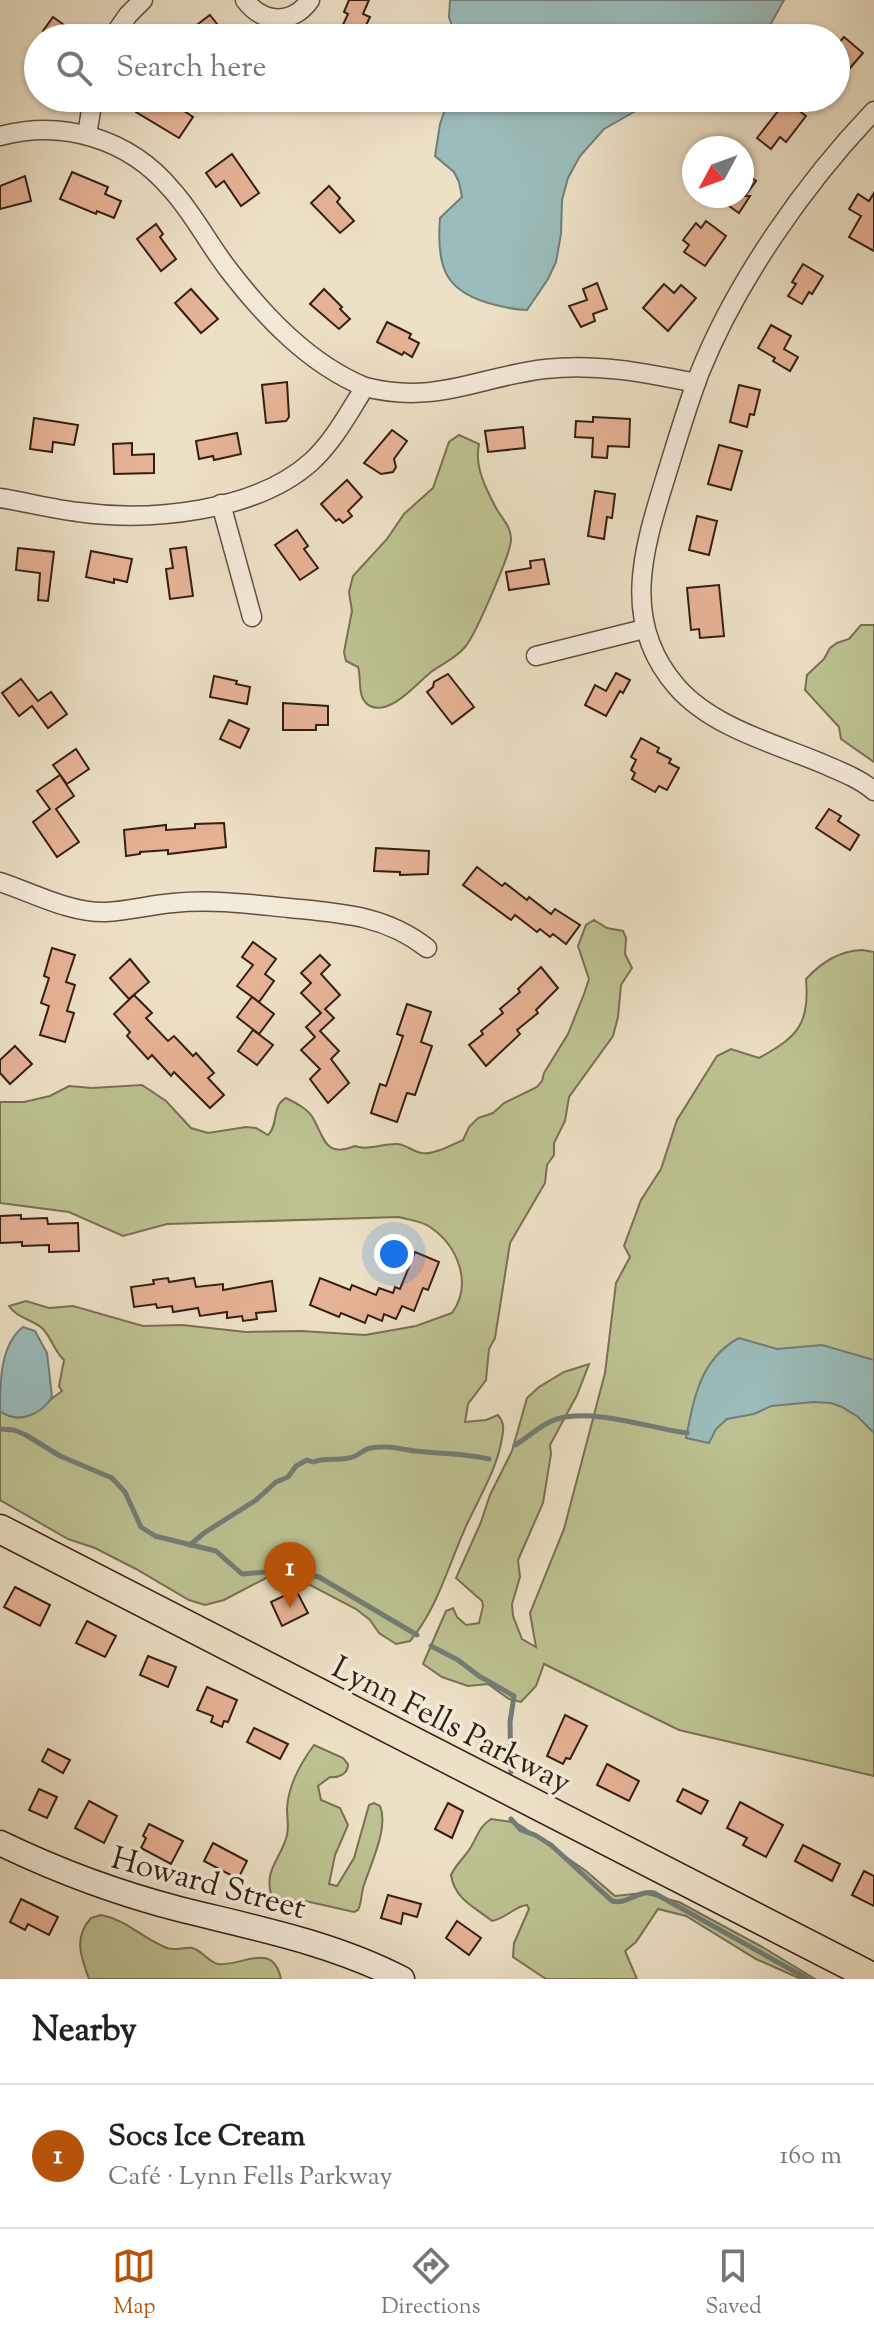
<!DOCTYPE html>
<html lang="en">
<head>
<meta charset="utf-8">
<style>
  :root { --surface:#fff; --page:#f2f2f2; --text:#222; --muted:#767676; --line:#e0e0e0; --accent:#b45309 }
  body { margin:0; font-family:"Sorts Mill Goudy",serif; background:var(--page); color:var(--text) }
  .compass { position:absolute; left:682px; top:136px; width:72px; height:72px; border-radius:50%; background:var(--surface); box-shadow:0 2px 6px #0004; rotate:229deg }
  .you { position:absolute; left:394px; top:1254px; width:28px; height:28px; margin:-20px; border:6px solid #fff; border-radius:50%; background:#1a73e8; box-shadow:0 0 0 12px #1a73e833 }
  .badge { display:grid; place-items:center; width:52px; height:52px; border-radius:50%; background:var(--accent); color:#fff; font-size:26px; font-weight:700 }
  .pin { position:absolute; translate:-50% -66px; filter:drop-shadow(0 2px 4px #0008) }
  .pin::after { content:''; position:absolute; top:42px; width:28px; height:24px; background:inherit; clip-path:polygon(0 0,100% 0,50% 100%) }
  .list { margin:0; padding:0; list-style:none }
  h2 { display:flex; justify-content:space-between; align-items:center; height:104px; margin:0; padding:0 32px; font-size:34px }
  h2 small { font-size:26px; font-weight:400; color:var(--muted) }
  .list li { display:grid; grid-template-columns:52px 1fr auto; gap:24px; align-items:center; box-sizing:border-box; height:144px; padding:0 32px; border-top:2px solid var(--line) }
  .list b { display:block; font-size:30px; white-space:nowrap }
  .list p { margin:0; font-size:26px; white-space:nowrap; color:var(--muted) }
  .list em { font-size:26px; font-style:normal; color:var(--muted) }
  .icon { flex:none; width:44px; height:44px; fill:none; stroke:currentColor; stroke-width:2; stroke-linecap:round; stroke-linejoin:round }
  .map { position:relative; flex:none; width:874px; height:1979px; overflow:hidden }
  .search { position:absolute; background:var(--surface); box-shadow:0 2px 6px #0004; left:24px; right:24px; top:24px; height:88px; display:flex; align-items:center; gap:20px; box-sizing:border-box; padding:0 28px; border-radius:44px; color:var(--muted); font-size:30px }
  .sheet { height:248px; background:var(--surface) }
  nav { display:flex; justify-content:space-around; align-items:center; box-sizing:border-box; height:112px; border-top:2px solid var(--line); background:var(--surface); font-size:22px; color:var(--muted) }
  nav a { display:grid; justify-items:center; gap:4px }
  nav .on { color:var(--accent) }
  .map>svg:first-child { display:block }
</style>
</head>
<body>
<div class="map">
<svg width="874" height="1979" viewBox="0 0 874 1979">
  <rect width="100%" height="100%" fill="#ece0c5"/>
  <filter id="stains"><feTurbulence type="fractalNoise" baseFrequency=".0025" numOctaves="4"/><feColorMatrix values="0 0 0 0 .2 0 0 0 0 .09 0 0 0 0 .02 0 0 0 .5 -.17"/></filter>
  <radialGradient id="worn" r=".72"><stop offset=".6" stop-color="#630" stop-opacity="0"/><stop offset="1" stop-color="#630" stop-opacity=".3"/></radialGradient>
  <!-- green -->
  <g fill="#bdc191" stroke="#7a7052" stroke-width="2">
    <path d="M459,435l20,9c-5,22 7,45 17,64 6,11 16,19 15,33 -2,16 -36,95 -46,106 -10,12 -22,16 -34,25 -13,10 -40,44 -61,34 -14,-7 -8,-28 -12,-39l-12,-6 -2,-9 8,-41 -3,-19 4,-16 34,-37 17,-25 29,-26 16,-46z"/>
    <polygon points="861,625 874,625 874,762 841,739 839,727 805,690 807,675 824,659 830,648 837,643 849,639"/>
    <path d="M594,920l13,8 16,3 3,7 -1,16 7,14 -11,17 -3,32 -5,19 -44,61 -4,24 -11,22v12l-7,10 -2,18 -35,60 -15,95 -6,11 -3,31 -18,24 -3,18 21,-2 12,-5c6,7 6,14 4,23 -5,31 -22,58 -35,86 -18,39 -29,84 -57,117l-14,3 -17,-11 -9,-13 -14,-11 -59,-31h-31l-42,22 -19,5 -16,-5 -53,-31 -41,-21 -27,-9 -68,-39v-89c28,19 42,-7 62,-20l-3,-5 5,-26c-10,-9 -12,-22 -22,-32 -11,-9 -25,-10 -33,-22l17,-5 23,7 24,-2 70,20 39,-1 64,7 55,-1 64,4 51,-9 36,-13c21,-29 6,-67 -22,-86 -8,-6 -21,-7 -31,-10l-232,7 -44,12 -54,-24 -69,-9v-101h24l26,-6 19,-10 23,2 50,-3 24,16 25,27 17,5 38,-6 10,1 12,7c11,-10 3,-29 18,-37 10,5 22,11 27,20 12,21 12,40 42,28 13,5 29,-3 43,-2 9,1 15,8 24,9 11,2 30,-8 41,-13l6,-13 9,-9 15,-5 11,-10 33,-16 5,-6 2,-8 24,-39 16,-40 5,-15 -11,-33 8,-21z"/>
    <path d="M862,950l12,2v824l-195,-46 -135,-66 -8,22 -15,16 -12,-3 -21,-15 -20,2 -26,-9 -19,-13 23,-53 7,-3 4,9 9,8 13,-2 4,-17 -1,-5 -26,-23 25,-56 9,-27 22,-44 15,-53 12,-11 25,-15 25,-8 -12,31 -27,50 1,9 -8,49 -25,57 2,17 -8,27 1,12 9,23 14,8 -6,-34 34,-84 41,-156 11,-90 14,-26 -6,-11 17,-46 20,-31 16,-49 40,-64 14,-7 28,9c38,-21 51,-33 47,-79 16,-17 33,-28 56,-29z"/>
    <path d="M314,1745l29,13 5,6c0,10 -9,14 -18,13l-12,9 3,14 19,8 8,17 -13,30 -6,29 8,2 17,-28 15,-53 5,-2 6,3c9,21 -9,57 -16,79 -3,8 -2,17 -6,25l-4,2 -49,-11 -24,-1 -10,-6c-7,-25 11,-37 16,-59 2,-9 0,-18 0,-26 1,-24 13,-45 27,-64z"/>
    <path d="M491,1819l20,3 10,4 65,45 29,25 28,-3 36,9 85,46 51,31h-14l-45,-20 -70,-43 -28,-7 -22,33 -11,9 12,28h-91l-33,-22 1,-14 15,-34 -2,-4c-12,1 -20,13 -35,16 -17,-14 -37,-21 -41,-46 5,-11 14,-18 20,-28 7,-12 8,-20 20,-28z"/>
    <path d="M101,1915c26,5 42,24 66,33 8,3 17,-1 25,0 10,2 16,14 26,16 23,3 55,-24 63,15h-192c-8,-22 -16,-41 2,-61z"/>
  </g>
  <!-- water -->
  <g fill="#9abcba" stroke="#727d78" stroke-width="2">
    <polygon points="450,0 784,0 763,38 447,38 446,34 452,26 449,17"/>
    <path d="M449,98h197l-7,11 -35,20 -24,27 -12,22 -6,22 -1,34 -5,28 -8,17 -21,31c-12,0 -20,-2 -31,-5 -51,-12 -60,-37 -56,-87l22,-21 -3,-15 -5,-10 -19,-16 5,-32z"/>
    <path d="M23,1327l12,4 12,22 5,44c-11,18 -34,27 -52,14 0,-29 0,-66 23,-84z"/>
    <path d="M739,1338l38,11 45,-4 52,15v73l-16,-16 -16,-10 -11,-4 -17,-1 -43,4 -17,8 -27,5 -11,10 -7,14 -23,-5c8,-40 14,-79 53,-100z"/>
  </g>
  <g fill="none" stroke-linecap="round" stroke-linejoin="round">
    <!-- stream -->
    <g stroke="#727d78" stroke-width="5">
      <polyline points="0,1429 14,1430 26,1435 60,1456 112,1478 125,1492 141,1527 155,1536 216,1551 242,1574 286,1570 319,1577 417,1635"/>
      <path d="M515,1445c14,-8 27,-22 42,-26 37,-11 92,9 130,14"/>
      <path d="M190,1545l14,-12 52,-33 20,-18 12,-5 8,-11 11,-6 6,2c12,-5 23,-1 36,-4 9,-1 14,-9 22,-10 16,-3 28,1 44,3 25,3 49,2 74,8"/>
      <polyline points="431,1646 458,1660 479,1676 514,1696 510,1722 511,1772"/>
      <path d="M511,1819l10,11 14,5 16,10 61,56c15,4 26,-11 42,-8l154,86"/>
    </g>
  </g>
  <!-- building -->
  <g fill="#e6b296" stroke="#361e14" stroke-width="2">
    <polygon points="349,0 369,0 363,14 370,17 360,38 341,29 348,14 344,12"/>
    <polygon points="210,15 228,38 184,38 199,26 198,24"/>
    <polygon points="53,17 82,38 54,38 43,31"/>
    <polygon points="844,37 863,53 836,84 836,46"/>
    <polygon points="137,98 165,98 193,117 179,138 136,112 137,109 132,106"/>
    <polygon points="786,101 806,116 786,142 780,137 771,149 757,138"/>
    <polygon points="232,154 259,193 241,206 224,181 216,187 206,173"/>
    <polygon points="742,171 756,181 745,196 750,196 739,213 715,196 742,196"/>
    <polygon points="72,172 108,187 105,194 121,201 114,218 97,211 96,214 60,199"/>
    <polygon points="25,176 31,201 0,209 0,186"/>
    <polygon points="329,186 340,198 337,202 354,221 340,233 311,203"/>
    <polygon points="874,193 874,251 849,237 861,216 849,209 858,194 869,201"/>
    <polygon points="706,221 726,236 705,266 684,252 689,245 683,240 696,223 701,228"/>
    <polygon points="156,224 163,234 160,237 176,259 161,271 137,239"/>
    <polygon points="803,264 823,276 812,294 809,292 802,304 788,296 796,284 792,282"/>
    <polygon points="597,283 607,309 593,314 595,321 581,327 569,306 587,300 583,289"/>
    <polygon points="664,284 674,293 681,285 696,298 668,331 643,308"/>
    <polygon points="191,289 218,319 201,333 175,303"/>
    <polygon points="324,289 342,307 340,309 350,319 339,329 310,304"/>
    <polygon points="387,322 411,334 409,338 419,343 412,357 404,352 402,355 377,342"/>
    <polygon points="771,325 791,336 784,349 798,357 790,371 773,361 775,358 758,348"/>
    <polygon points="287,382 289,417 286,421 266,423 262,385"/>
    <polygon points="739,385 760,390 754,415 750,414 747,427 730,422"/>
    <polygon points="593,417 630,419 629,447 608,446 607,458 592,457 593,438 575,437 576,421 593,422"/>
    <polygon points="34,418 78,425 74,445 53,442 52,452 30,449"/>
    <polygon points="523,427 525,448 488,452 485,431"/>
    <polygon points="392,430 407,441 394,459 396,467 393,472 381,474 364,463"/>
    <polygon points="237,433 241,454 214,460 213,456 199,459 196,441"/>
    <polygon points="132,443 132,455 154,454 154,473 114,474 113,444"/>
    <polygon points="719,445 742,451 731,490 708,484"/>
    <polygon points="347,480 362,497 348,511 352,516 343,523 339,519 336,521 321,504"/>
    <polygon points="595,491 615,494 612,518 607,517 604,539 588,536"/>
    <polygon points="697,516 717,521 709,555 689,550"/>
    <polygon points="297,530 308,546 304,549 318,568 300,580 275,545"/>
    <polygon points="186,547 193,596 170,599 166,569 173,568 170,549"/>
    <polygon points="18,548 54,552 48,601 38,600 40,573 16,570"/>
    <polygon points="91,551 132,559 127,582 114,579 114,583 86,577"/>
    <polygon points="544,559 549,584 509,590 506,572 531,568 530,561"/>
    <polygon points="719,585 724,636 700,638 699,629 691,630 687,588"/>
    <polygon points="616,673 630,680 623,693 620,691 606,716 585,705 595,685 606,691"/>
    <polygon points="448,674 474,707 452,724 427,692 433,687 434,682"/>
    <polygon points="214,676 237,681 236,684 250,687 247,704 210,697"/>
    <polygon points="21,679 38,701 51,692 67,714 48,728 32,706 19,716 2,693"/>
    <polygon points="283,703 328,706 328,725 316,725 316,730 283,730"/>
    <polygon points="229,720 249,729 240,748 220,739"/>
    <polygon points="641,738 659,748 657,752 671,759 669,763 679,768 667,790 659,786 655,792 632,779 635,773 631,770 636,760 631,757"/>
    <polygon points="76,749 89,769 67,784 53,765"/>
    <polygon points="60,775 74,796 56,809 79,842 57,857 33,822 50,809 37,791"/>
    <polygon points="829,809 841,816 838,821 859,835 850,850 816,828"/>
    <polygon points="224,823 226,847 168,854 168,850 140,852 140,854 126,856 124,830 166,825 166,830 195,828 195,824"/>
    <polygon points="376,848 429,851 428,874 400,875 400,872 374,871"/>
    <polygon points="477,867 502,886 505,883 527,900 529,897 551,914 555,909 580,925 566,944 553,934 550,937 540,929 537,932 515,915 511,920 463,885"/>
    <polygon points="253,942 276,959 265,974 274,981 259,1002 237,986 253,965 242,957"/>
    <polygon points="52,948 75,955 66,982 75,985 67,1011 74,1013 65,1042 40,1035 49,1006 41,1003 49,978 44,976"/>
    <polygon points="320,955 330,965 321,974 340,995 325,1009 334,1018 320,1031 339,1051 331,1059 349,1083 328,1103 310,1079 320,1069 301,1050 315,1037 306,1027 321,1013 301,993 311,983 301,973"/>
    <polygon points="130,959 149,982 129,999 110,978"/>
    <polygon points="541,967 558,988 536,1010 538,1013 517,1030 520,1034 486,1066 469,1045 483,1034 481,1031 503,1013 500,1009 520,992 518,989"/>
    <polygon points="134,995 152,1013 146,1018 168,1041 174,1036 193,1056 196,1053 214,1073 208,1078 224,1095 210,1108 174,1072 171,1076 152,1055 148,1059 127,1036 130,1032 114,1014"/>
    <polygon points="252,997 274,1014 259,1034 237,1017"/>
    <polygon points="407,1004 431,1012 421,1042 432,1046 415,1095 407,1093 397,1122 371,1113 380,1084 386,1086 403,1036 397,1034"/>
    <polygon points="253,1030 273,1045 257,1065 238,1051"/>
    <polygon points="15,1046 32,1064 10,1084 0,1073 0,1060"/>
    <polygon points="21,1215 21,1219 47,1218 48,1224 78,1223 79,1251 49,1252 49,1245 22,1246 22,1242 0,1243 0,1216"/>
    <polygon points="415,1252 439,1262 428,1290 423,1288 414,1311 402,1306 396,1319 384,1314 382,1321 368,1315 365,1323 341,1313 339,1317 310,1305 320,1278 350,1290 352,1285 376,1295 379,1288 393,1293 395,1287 400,1289"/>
    <polygon points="168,1278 169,1282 194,1278 196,1287 223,1284 223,1290 272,1281 276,1311 256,1313 257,1319 243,1321 242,1316 227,1318 227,1312 200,1316 198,1308 173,1312 172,1306 157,1308 156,1304 134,1307 131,1287 154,1284 153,1280"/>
    <polygon points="15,1587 50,1605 40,1626 4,1607"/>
    <polygon points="296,1590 308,1613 282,1626 271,1602"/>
    <polygon points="87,1621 116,1636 105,1657 76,1643"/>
    <polygon points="148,1656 176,1667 168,1687 140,1675"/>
    <polygon points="207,1687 237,1700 228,1722 224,1721 222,1727 211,1722 213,1716 197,1710"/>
    <polygon points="565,1715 587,1726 570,1759 566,1758 563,1764 547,1756"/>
    <polygon points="254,1728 288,1744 280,1759 247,1742"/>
    <polygon points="48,1749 70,1760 63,1773 42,1761"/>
    <polygon points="607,1764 639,1781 629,1801 597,1785"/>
    <polygon points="39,1789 57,1797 47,1818 29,1810"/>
    <polygon points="683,1789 708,1801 701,1814 677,1801"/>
    <polygon points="89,1801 117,1816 104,1843 75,1828"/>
    <polygon points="740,1802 783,1825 766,1857 743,1845 747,1838 727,1828"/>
    <polygon points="448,1803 463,1811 452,1838 435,1829"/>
    <polygon points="149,1824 183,1841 171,1864 141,1848 146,1838 143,1836"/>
    <polygon points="213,1843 247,1861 238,1879 204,1861"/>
    <polygon points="803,1845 840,1864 832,1881 795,1861"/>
    <polygon points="864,1871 874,1876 874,1906 852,1895"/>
    <polygon points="388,1895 421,1904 417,1917 403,1913 401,1924 381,1918"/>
    <polygon points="21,1899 58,1917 49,1935 28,1924 25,1930 10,1922"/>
    <polygon points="457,1921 481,1938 469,1955 446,1938"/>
  </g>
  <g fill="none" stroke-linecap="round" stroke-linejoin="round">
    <defs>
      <g id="street">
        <path d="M245,0c18,24 48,25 65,0"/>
        <polyline points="112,38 128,15 143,0"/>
        <path d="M874,111c-68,71 -137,169 -174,261 -13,34 -23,69 -34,104 -23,74 -46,146 11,211 35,40 96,56 144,76 18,8 38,15 53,28"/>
        <polyline points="87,135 93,98"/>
        <path d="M0,136c63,-17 129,3 171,53 22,24 37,54 57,80 36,47 81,95 137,118 -16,25 -31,54 -54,75 -56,50 -161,60 -233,50 -26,-3 -52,-10 -78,-14"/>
        <path d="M365,387c72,18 112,-10 180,-18 52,-6 101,4 151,14"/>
        <polyline points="221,504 252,617"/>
        <polyline points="536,656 644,629"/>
        <path d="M0,882c33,11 70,31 106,30 22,-1 44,-7 67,-9 39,-4 77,1 116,5 51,5 96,7 138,40"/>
      </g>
      <path id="secondary" d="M0,1843c58,28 117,50 179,66 76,19 154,34 223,70"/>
      <polyline id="primary" points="0,1529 874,1978"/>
    </defs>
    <!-- street casing -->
    <use href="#street" stroke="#644e40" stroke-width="21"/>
    <!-- secondary casing -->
    <use href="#secondary" stroke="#361e14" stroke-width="27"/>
    <!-- primary casing -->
    <use href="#primary" stroke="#361e14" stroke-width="31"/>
    <!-- street -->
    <use href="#street" stroke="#f3ebd9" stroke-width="18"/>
    <!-- secondary -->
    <use href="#secondary" stroke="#f3ebd9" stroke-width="24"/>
    <!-- primary -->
    <use href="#primary" stroke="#ece0c5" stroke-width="28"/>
  </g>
  <g text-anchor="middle" stroke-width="7" stroke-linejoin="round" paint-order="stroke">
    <!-- street labels -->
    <g font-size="32" fill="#361e14" stroke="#f3ebd9">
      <text transform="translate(452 1724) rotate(27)" y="11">Lynn Fells Parkway</text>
      <text transform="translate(209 1882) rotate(15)" y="11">Howard Street</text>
    </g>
  </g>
  <rect width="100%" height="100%" filter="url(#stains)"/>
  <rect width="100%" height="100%" fill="url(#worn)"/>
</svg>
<svg class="compass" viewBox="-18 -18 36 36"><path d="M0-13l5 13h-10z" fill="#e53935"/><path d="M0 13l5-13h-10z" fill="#767676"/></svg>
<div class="you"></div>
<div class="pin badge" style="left:290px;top:1608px">1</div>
<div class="search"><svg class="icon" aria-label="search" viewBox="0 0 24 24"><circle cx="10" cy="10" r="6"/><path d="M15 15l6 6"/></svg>Search here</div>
</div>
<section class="sheet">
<h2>Nearby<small></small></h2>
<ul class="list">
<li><span class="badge">1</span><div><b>Socs Ice Cream</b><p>Café · Lynn Fells Parkway</p></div><em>160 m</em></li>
</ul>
</section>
<nav>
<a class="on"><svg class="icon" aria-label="map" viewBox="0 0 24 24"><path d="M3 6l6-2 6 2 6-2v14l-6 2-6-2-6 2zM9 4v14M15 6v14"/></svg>Map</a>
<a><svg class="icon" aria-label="directions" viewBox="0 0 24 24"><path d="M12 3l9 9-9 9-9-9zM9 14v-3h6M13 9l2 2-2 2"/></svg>Directions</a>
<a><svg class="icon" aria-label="saved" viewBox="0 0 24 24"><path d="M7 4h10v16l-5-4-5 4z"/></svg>Saved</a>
</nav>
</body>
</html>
